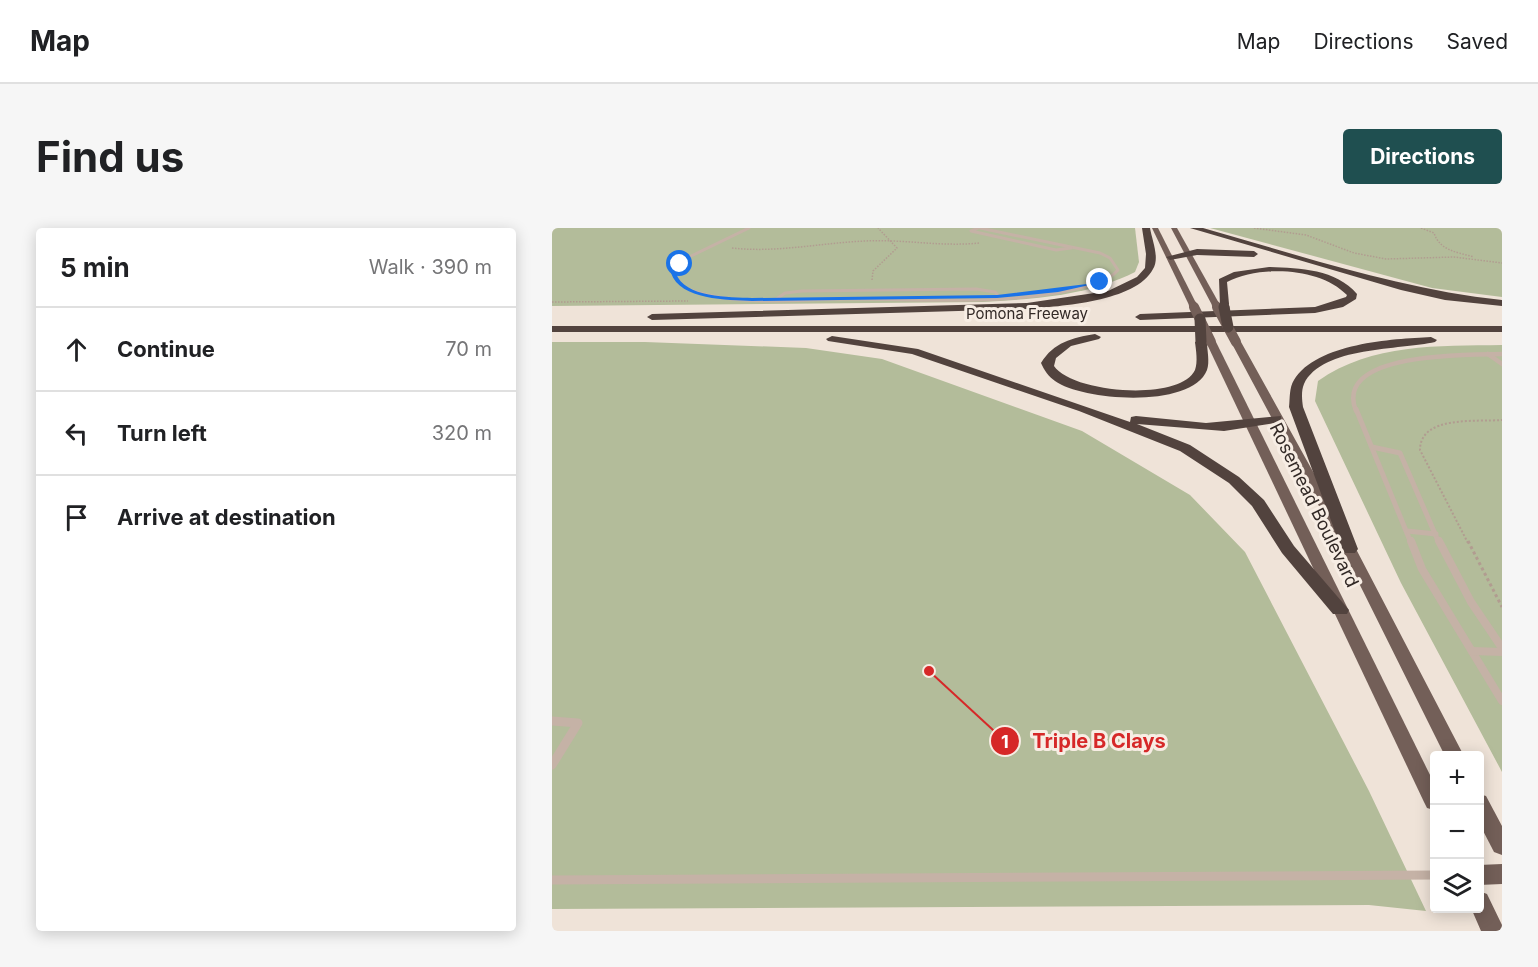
<!DOCTYPE html>
<html lang="en">
<head>
<meta charset="utf-8">
<style>
  :root { --surface:#fff; --page:#f6f6f6; --text:#202124; --muted:#757577; --line:#e0e0e0; --accent:#1f4f50 }
  body { margin:0; font-family:Inter,sans-serif; background:var(--page); color:var(--text) }
  .controls { position:absolute; right:18px; bottom:18px; display:grid; overflow:hidden; border-radius:6px; box-shadow:0 3px 15px #0003 }
  .controls button { width:54px; height:54px; display:grid; place-items:center; padding:0; border:0; border-bottom:2px solid var(--line); background:var(--surface); color:var(--text); font:30px sans-serif }
  .stop { position:absolute; width:18px; height:18px; margin:-14px; border:4px solid #1a73e8; border-radius:50%; background:#fff }
  .stop.end { background:#1a73e8; border-color:#fff; box-shadow:0 2px 6px #0008 }
  .list { margin:0; padding:0; list-style:none }
  h2 { display:flex; justify-content:space-between; align-items:center; height:78px; margin:0; padding:0 24px; font-size:26px }
  h2 small { font-size:20px; font-weight:400; color:var(--muted) }
  .list li { display:grid; grid-template-columns:39px 1fr auto; gap:18px; align-items:center; box-sizing:border-box; height:84px; padding:0 24px; border-top:2px solid var(--line) }
  .list b { display:block; font-size:22px; white-space:nowrap }
  .list em { font-size:20px; font-style:normal; color:var(--muted) }
  .icon { flex:none; width:33px; height:33px; fill:none; stroke:currentColor; stroke-width:2; stroke-linecap:round; stroke-linejoin:round }
  .map { position:relative; flex:none; width:950px; height:703px; overflow:hidden; border-radius:6px }
  header { display:flex; align-items:center; gap:36px; box-sizing:border-box; height:84px; padding:0 30px; background:var(--surface); border-bottom:2px solid var(--line) }
  header strong { font-size:28px }
  nav { display:flex; gap:33px; margin-inline-start:auto; font-size:21px }
  .intro { display:flex; align-items:center; justify-content:space-between; box-sizing:border-box; height:144px; padding:0 36px }
  h1 { margin:0; font-size:42px }
  .button { padding:15px 27px; border-radius:6px; background:var(--accent); color:#fff; font-size:21px; font-weight:700 }
  main { display:flex; gap:36px; padding:0 36px }
  aside { flex:1; background:var(--surface); border-radius:6px; box-shadow:0 3px 15px #0003 }
  .map>svg:first-child { display:block }
</style>
</head>
<body>
<header>
<strong>Map</strong>
<nav><a>Map</a><a>Directions</a><a>Saved</a></nav>
</header>
<div class="intro"><h1>Find us</h1><a class="button">Directions</a></div>
<main>
<aside>
<h2>5 min<small>Walk · 390 m</small></h2>
<ul class="list">
<li><svg class="icon" aria-label="ahead" viewBox="0 0 24 24"><path d="M12 20V5M6 11l6-6 6 6"/></svg><div><b>Continue</b></div><em>70 m</em></li>
<li><svg class="icon" aria-label="left" viewBox="0 0 24 24"><path d="M17 20v-9H6M10 6l-5 5 5 5"/></svg><div><b>Turn left</b></div><em>320 m</em></li>
<li><svg class="icon" aria-label="arrive" viewBox="0 0 24 24"><path d="M6 21V4h12l-3 4 3 4H6"/></svg><div><b>Arrive at destination</b></div></li>
</ul>
</aside>
<div class="map">
<svg width="950" height="703" viewBox="0 0 950 703">
  <rect width="100%" height="100%" fill="#efe3d8"/>
  <!-- green -->
  <g fill="#b3bc9a">
    <path d="M0,0h583l4,34 -4,10c-48,24 -100,27 -153,30l-430,4z"/>
    <polygon points="658,0 950,0 950,69 880,60"/>
    <polygon points="0,114 93,114 254,120 330,131 530,203 638,267 693,324 817,563 874,683 817,677 0,681"/>
    <path d="M950,117v427l-101,-189 -86,-182 3,-20c54,-38 120,-35 184,-36z"/>
  </g>
  <g fill="none" stroke-linecap="round" stroke-linejoin="round">
    <!-- path-far2 -->
    <g stroke="#b19c90" stroke-width="1.5" stroke-dasharray="1.5 1.5" stroke-linecap="butt">
      <polyline points="702,0 754,7 802,25 834,31 902,29 950,35"/>
      <path d="M869,0l13,5c6,18 23,19 40,24"/>
      <path d="M180,20c45,5 88,-5 133,-7 38,-2 76,6 114,2"/>
      <polyline points="320,52 321,43 345,20 326,0"/>
      <polyline points="0,74 136,73"/>
    </g>
    <!-- path-far1 -->
    <path stroke="#b19c90" stroke-width="2" stroke-dasharray="2 2" stroke-linecap="butt" d="M916,315l-48,-93c0,-35 57,-28 82,-30"/>
    <!-- path -->
    <polyline stroke="#b19c90" stroke-width="3" stroke-dasharray="3 3" stroke-linecap="butt" points="916,313 950,379"/>
    <!-- service-far4 -->
    <g stroke="#c5b2a6" stroke-width="3">
      <path d="M197,0l-60,29 -15,16c4,9 9,15 19,18 50,16 104,8 155,8 78,0 171,8 247,-15 9,-3 17,-7 23,-14l-8,-12 -10,-5 -120,-25"/>
      <polyline points="426,0 419,3 504,22 519,20"/>
      <polyline points="223,72 233,65 250,63 424,61 443,64 447,68"/>
    </g>
    <!-- service-far3 -->
    <g stroke="#c5b2a6" stroke-width="4.5">
      <polyline points="936,126 950,136"/>
      <path d="M804,183c-24,-60 115,-56 146,-57"/>
    </g>
    <!-- service-far2 -->
    <g stroke="#c5b2a6" stroke-width="5">
      <polyline points="804,181 859,315"/>
      <polyline points="820,219 848,225 887,315"/>
      <polyline points="855,303 884,306"/>
    </g>
    <!-- service-far1 -->
    <g stroke="#c5b2a6" stroke-width="8">
      <polyline points="859,313 870,341 950,473"/>
      <polyline points="887,313 919,374 950,420"/>
      <polyline points="920,423 950,424"/>
    </g>
    <!-- service -->
    <g stroke="#c5b2a6" stroke-width="9">
      <polyline points="0,493 26,495 0,537"/>
      <polyline points="0,652 882,647"/>
    </g>
    <!-- primary -->
    <g fill="#735f58" fill-rule="evenodd">
      <polygon points="600,0 606,0 645,77 644,79 637,77"/>
      <polygon points="619,0 625,0 668,77 667,79 660,77"/>
      <polygon points="659,111 664,114 882,555 882,582 875,580 872,574 654,114"/>
      <polygon points="684,111 689,114 804,321 912,528 893,528 790,321 679,114"/>
      <polygon points="927,566 934,568 950,598 950,627 942,624 927,595"/>
      <polygon points="950,636 950,656 927,657 927,637"/>
      <polygon points="927,663 935,666 950,697 950,703 929,703 919,680 927,680"/>
    </g>
    <!-- motorway -->
    <g fill="#52433e" fill-rule="evenodd">
      <path d="M590,0h8c2,12 10,30 3,41 -17,33 -93,37 -126,40l-375,11 -5,-3 5,-3 375,-11 81,-12 29,-14 8,-9 1,-14z"/>
      <path d="M638,0h13c99,28 196,61 299,72v6l-57,-6 -44,-10z"/>
      <polygon points="645,21 702,23 706,26 702,29 645,27 618,32 614,29"/>
      <path d="M717,39c30,1 67,2 88,27l-1,5 -13,8 -28,6 -175,7 -5,-3 5,-3 175,-7 31,-10 1,-2c-27,-28 -87,-30 -120,-13l2,22 -9,2 -1,-27 15,-7z"/>
      <rect x="0" y="98" width="950" height="6"/>
      <path d="M543,106l6,3 -2,2 -28,7 -15,12 -2,8c18,27 126,36 141,4 3,-8 1,-20 0,-28l6,-3 6,3c0,8 3,20 0,28 -15,39 -124,31 -152,11 -6,-4 -11,-11 -14,-18 13,-21 31,-25 54,-29z"/>
      <polygon points="280,108 366,121 578,194 579,189 584,188 654,195 729,188 729,194 672,203 585,196 638,217 687,249 712,272 742,318 797,382 795,386 781,386 730,325 700,278 677,255 628,223 527,183 360,126 276,113 274,111"/>
      <path d="M879,109l6,3 -2,2c-34,8 -113,4 -131,42 -3,7 -2,16 -1,23l55,142 -3,4h-12l-54,-146c1,-9 0,-19 5,-27 23,-37 98,-41 137,-43z"/>
    </g>
    <!-- primary-bridge-far1 -->
    <g stroke="#735f58" stroke-width="8">
      <polyline points="641,77 643,80"/>
      <polyline points="664,77 666,80"/>
    </g>
    <!-- primary-bridge -->
    <g stroke="#735f58" stroke-width="10">
      <polyline points="642,79 659,114"/>
      <polyline points="665,79 684,114"/>
    </g>
    <!-- motorway-bridge-far1 -->
    <polyline stroke="#52433e" stroke-width="9" points="672,76 673,80"/>
    <!-- motorway-bridge -->
    <g stroke="#52433e" stroke-width="11">
      <polyline points="672,79 676,99"/>
      <polyline points="648,91 649,114"/>
    </g>
  </g>
  <!-- route -->
  <path fill="#1a73e8" d="M126,35l4,1 -6,9c8,25 54,24 76,25l245,-3 106,-13 -45,10 -61,6 -245,3c-24,-1 -72,-1 -81,-28z"/>
  <g text-anchor="middle" stroke-width="6" stroke-linejoin="round" paint-order="stroke">
    <!-- far-street labels -->
    <g font-size="15" fill="#322926" stroke="#f7ede4">
      <text x="475" y="91">Pomona Freeway</text>
    </g>
    <!-- street labels -->
    <g font-size="18" fill="#322926" stroke="#f7ede4">
      <text transform="translate(762 277) rotate(64)" y="6">Rosemead Boulevard</text>
    </g>
  </g>
  <!-- callouts -->
  <path fill="none" stroke="#d62828" stroke-width="2" d="M377 443L453 513"/>
  <g fill="#d62828" stroke="#f7ede4" stroke-width="2">
    <circle cx="377" cy="443" r="6"/>
    <circle cx="453" cy="513" r="15"/>
  </g>
  <g font-size="18" text-anchor="middle" font-weight="bold" fill="#fff">
    <text x="453" y="520">1</text>
  </g>
  <g font-size="20" text-anchor="middle" font-weight="bold" fill="#d62828" stroke="#f7ede4" stroke-width="6" stroke-linejoin="round" paint-order="stroke">
    <text x="547" y="520">Triple B Clays</text>
  </g>
</svg>
<div class="controls">
<button>+</button>
<button>−</button>
<button><svg class="icon" aria-label="layers" viewBox="0 0 24 24"><path d="M12 4l9 5-9 5-9-5zM3 14l9 5 9-5"/></svg></button>
</div>
<div class="stop" style="left:128px;top:36px"></div>
<div class="stop end" style="left:548px;top:54px"></div>
</div>
</main>
</body>
</html>
